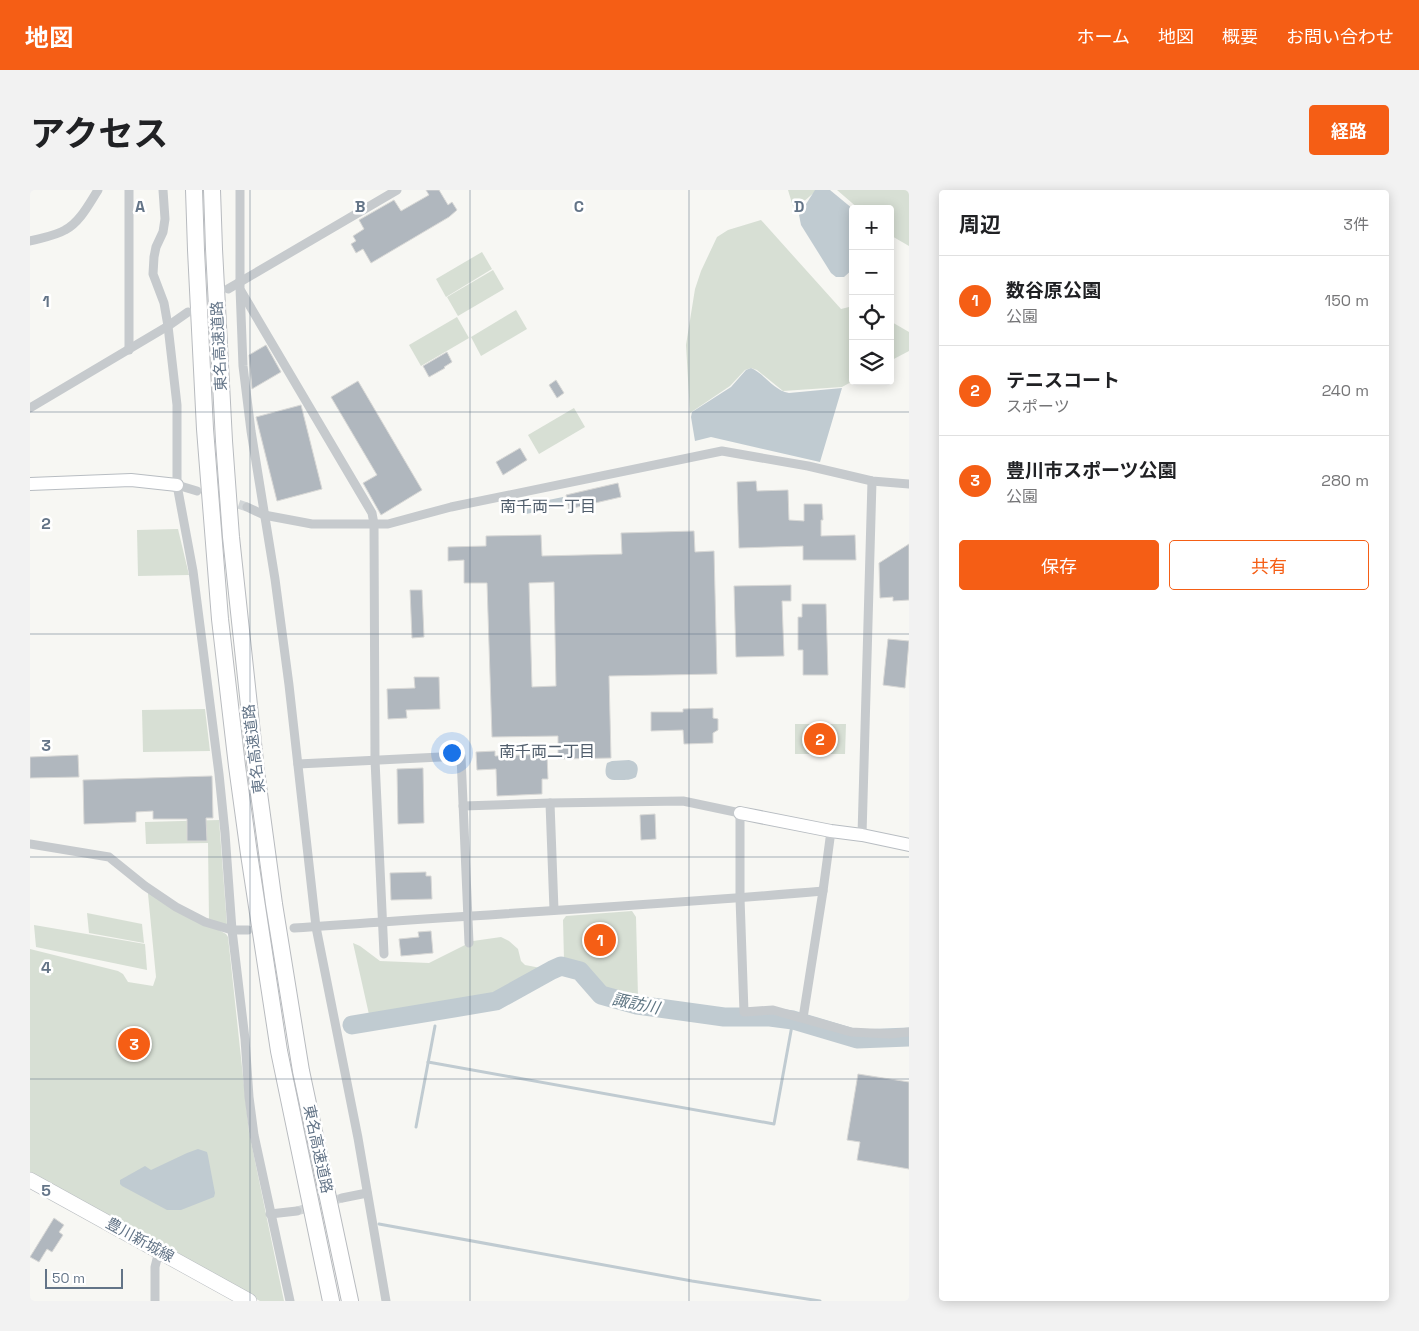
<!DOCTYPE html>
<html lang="ja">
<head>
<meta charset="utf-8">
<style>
  :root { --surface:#fff; --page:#f2f2f2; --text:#202124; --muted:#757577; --line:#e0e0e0; --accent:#f55e15 }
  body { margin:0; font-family:"Space Grotesk","Noto Sans JP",sans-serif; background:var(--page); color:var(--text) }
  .controls { position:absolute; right:15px; top:15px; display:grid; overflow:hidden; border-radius:5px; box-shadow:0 2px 12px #0003 }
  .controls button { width:45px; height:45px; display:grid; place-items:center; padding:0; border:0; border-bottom:1px solid var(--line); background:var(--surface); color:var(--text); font:25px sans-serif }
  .scale { position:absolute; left:15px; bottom:12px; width:78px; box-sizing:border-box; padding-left:5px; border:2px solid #637487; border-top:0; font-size:14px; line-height:18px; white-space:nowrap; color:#637487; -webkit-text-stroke:4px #fff; paint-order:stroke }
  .you { position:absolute; left:421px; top:562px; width:18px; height:18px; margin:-12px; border:4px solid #fff; border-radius:50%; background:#1a73e8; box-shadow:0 0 0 8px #1a73e833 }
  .badge { display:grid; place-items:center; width:32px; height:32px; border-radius:50%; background:var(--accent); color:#fff; font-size:16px; font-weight:700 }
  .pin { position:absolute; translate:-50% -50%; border:2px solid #fff; box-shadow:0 1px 5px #0006 }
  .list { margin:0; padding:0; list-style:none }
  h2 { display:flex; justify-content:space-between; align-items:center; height:65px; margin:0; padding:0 20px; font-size:21px }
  h2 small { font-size:16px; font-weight:400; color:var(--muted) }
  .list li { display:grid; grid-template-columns:32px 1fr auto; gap:15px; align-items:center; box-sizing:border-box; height:90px; padding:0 20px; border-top:1px solid var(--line) }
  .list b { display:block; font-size:19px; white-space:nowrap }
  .list p { margin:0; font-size:16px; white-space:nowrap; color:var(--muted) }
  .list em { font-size:16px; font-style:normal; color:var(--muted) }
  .actions { display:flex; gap:10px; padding:15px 20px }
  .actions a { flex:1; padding:11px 0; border:1px solid var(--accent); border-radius:5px; text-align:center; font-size:18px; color:var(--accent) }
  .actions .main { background:var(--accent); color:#fff }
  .icon { flex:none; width:28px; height:28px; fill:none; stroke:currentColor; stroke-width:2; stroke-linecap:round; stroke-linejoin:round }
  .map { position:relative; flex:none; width:879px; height:1111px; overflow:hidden; border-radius:5px }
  header { display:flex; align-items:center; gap:30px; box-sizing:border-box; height:70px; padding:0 25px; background:var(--accent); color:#fff }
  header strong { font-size:24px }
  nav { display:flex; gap:28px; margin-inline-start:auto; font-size:18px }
  .intro { display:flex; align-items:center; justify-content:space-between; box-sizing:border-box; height:120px; padding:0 30px }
  h1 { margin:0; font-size:35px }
  .button { padding:12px 22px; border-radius:5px; background:var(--accent); color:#fff; font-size:18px; font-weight:700 }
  main { display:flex; gap:30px; padding:0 30px }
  aside { flex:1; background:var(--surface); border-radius:5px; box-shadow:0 2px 12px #0003 }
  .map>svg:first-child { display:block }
</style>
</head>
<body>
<header>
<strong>地図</strong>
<nav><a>ホーム</a><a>地図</a><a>概要</a><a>お問い合わせ</a></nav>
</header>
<div class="intro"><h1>アクセス</h1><a class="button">経路</a></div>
<main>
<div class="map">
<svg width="879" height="1111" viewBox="0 0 879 1111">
  <rect width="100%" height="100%" fill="#f7f7f3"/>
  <!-- green -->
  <g fill="#d7dfd4">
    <polygon points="758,0 787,0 764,20"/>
    <polygon points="807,0 879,0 879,56 860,45 860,19 829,19"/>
    <polygon points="731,30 811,119 823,116 823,191 812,197 753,201 727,180 721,178 715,180 700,196 660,223 656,155 665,99 671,81 687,47 698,40"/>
    <polygon points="452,62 462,79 416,107 406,89"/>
    <polygon points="463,80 474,99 428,126 417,107"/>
    <polygon points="486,120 497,139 451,166 441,147"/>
    <polygon points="427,127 439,148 391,176 379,155"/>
    <polygon points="860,131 879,142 879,161 860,171"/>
    <polygon points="544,218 555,237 509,264 498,245"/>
    <polygon points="148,339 159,385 108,386 107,340"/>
    <polygon points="175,519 180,561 113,562 112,520"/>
    <polygon points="765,534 816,534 815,564 765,564"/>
    <polygon points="189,630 197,735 179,731 178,653 116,654 115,632"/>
    <polygon points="120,702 196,744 198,747 219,942 254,1111 230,1111 0,984 0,759 88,781 93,784 98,792 123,796 126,787 118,704"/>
    <polygon points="602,721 606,727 608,807 604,810 577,801 569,796 553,780 537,774 534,770 533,730 536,726"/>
    <polygon points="57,723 112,734 114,753 59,743"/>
    <polygon points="4,735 115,754 117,780 6,757"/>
    <polygon points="471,747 479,751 488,759 491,771 495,775 516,779 460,808 340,829 323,753 330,756 350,771 399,773 443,751"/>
  </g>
  <!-- water -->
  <g fill="#c0cbd1">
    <polygon points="785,0 800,0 823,19 823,79 814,87 806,87 801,83 771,35 769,25"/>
    <path d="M721,178c14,6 22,22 38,25l53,-5 -22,74 -109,-25 -16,4 -4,-24 1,-5 39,-25 15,-17z"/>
    <polygon points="533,307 535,316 496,324 494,315"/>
    <path d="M599,570c10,2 10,9 7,17 -5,3 -10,3 -16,3 -13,1 -17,-4 -13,-17l5,-2z"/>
    <polygon points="168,959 177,962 178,966 185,1003 184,1007 179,1009 151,1020 137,1020 92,996 90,994 90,990 115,976 121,980 157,963"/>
  </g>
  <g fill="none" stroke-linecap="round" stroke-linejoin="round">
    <!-- stream -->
    <g stroke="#c0cbd1" stroke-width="3">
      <polyline points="398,872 744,934 763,830"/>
      <polyline points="386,937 405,836"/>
      <polyline points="349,1034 662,1091 790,1111"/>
    </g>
    <!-- river -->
    <polyline stroke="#c0cbd1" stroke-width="19" points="322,835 466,811 522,780 531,776 550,781 571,805 607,815 694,827 740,827 763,830 827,849 879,847"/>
  </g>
  <!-- building -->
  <g fill="#b0b7be" stroke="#d8d8d6" fill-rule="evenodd">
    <polygon points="396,0 409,0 418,15 422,12 427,20 419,27 341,73 333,59 326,63 321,54 326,51 323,46 334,39 329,30 364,10 371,21 399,5"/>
    <polygon points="236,155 251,182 222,199 219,165"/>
    <polygon points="417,162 422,172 414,177 415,178 399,187 393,176"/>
    <polygon points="526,190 534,203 527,208 519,195"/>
    <polygon points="328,191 392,300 351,325 333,293 347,285 301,207"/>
    <polygon points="271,215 292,299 247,311 226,227"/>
    <polygon points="490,258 497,270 473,285 466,272"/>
    <polygon points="726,291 727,301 758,300 759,330 774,331 774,314 792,314 793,330 791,330 791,346 825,345 826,370 773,370 773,356 709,358 707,292"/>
    <polygon points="588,293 591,307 539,319 536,305"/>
    <path d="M664,341l1,21 19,-1 3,123 -108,2 2,82 -53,1v-23l-66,1 -5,-154h-23v-23l-16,1v-14l38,-1v-10l55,-1 1,21 80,-2 -1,-21zM524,392l2,104 -24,1 -3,-104z"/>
    <polygon points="879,354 879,410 863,411 863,407 850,408 849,373"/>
    <polygon points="761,395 761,411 752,411 754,466 706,467 704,396"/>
    <polygon points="380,400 392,400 394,447 382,448"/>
    <polygon points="772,414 796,414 798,485 773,485 773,460 768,460 768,427 772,427"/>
    <polygon points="858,449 879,451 875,498 853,495"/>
    <polygon points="384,487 409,487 410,519 376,520 377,528 358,529 357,499 385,498"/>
    <polygon points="683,518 683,528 688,529 688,540 683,543 683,553 654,554 653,540 621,541 621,522 653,522 653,519"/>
    <polygon points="465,561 465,566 517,564 518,589 512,589 512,604 467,606 466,579 447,580 446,562"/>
    <polygon points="48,565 49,587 0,588 0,567"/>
    <polygon points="393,578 394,633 368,634 367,579"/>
    <polygon points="182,586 183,628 176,628 177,651 157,651 157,629 123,629 123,621 106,622 106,632 54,634 53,590"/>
    <polygon points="625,624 626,649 611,650 610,625"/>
    <polygon points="396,682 396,686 401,686 402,709 361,710 360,683"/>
    <polygon points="401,741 403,763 371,766 369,749 389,747 388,742"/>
    <polygon points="828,884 879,892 879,979 827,970 830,952 817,950"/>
    <polygon points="24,1028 34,1035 29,1042 33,1045 22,1062 17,1059 9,1072 0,1067"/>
  </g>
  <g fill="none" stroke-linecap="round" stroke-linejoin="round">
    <!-- street-tunnel -->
    <g stroke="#d2d6d8" stroke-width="9" stroke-dasharray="9 4.5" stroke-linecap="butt">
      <polyline points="196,310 217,317"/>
      <polyline points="267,1021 312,1008"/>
    </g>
    <defs>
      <g id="secondary">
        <polyline points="0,294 101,290 147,295"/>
        <polyline points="710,623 801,641 832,645 879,655"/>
      </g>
      <polyline id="primary" points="0,990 219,1111"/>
      <g id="highway">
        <polyline points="164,0 166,60 175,239 190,429 207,576 219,664 249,861 301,1111"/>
        <polyline points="182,0 184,59 194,251 201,347 226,581 244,714 271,881 320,1111"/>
      </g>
    </defs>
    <!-- secondary casing -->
    <use href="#secondary" stroke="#b8bdc2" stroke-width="14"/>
    <!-- primary casing -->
    <use href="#primary" stroke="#b9bdc1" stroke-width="16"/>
    <!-- highway casing -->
    <use href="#highway" stroke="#b8bbbf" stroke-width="18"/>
    <!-- street -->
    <g stroke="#c6cacd" stroke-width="9">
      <polyline points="99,0 99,160"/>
      <polyline points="133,0 135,29 133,42 126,57 124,67 123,84 134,113 138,136 147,215 147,295 163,381 189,584 195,643 202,740 215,849 219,907 224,945 260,1111"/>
      <polyline points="210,0 210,98 213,176 221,241 245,389 259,495 286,737 328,948 356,1111"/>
      <path d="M0,51c11,-3 25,-5 35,-11 15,-8 24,-26 33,-40"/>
      <polyline points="198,99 367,0"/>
      <polyline points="211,101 342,323 344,334 345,570 354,764"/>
      <polyline points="0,218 138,136 158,122"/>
      <polyline points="147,295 167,301"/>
      <polyline points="217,317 234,325 282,334 358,334 421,317 692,261 778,276 842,291 879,294"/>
      <polyline points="268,574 431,566 439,753"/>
      <polyline points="520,613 524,720"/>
      <polyline points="433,616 520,613 653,611 710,623 710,708 714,822 743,820 821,842 860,844 879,842"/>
      <polyline points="832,645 842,291"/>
      <polyline points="0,654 79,667 115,696 146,717 175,732 202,740 218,740"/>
      <path d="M264,738c176,-13 353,-22 529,-37"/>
      <polyline points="773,828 793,701 801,641"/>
      <polyline points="312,1008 337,1003"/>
      <polyline points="240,1024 267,1021"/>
      <polyline points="125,1111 125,1077 129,1061"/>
    </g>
    <!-- secondary -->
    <use href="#secondary" stroke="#fff" stroke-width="12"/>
    <!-- primary -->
    <use href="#primary" stroke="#fff" stroke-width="15"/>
    <!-- highway -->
    <use href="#highway" stroke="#fff" stroke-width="16"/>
  </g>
  <!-- grid -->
  <path fill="none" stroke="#637487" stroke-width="1" stroke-opacity="0.55" d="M220,0v1111M440,0v1111M659,0v1111M0,222h879M0,444h879M0,667h879M0,889h879"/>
  <g text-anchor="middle" stroke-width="5" stroke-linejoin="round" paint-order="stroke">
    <!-- street labels -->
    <g font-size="15" fill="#637487" stroke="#fff">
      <text transform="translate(189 156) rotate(-93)" y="5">東名高速道路</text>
      <text transform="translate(224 559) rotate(-97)" y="5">東名高速道路</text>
      <text transform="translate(288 959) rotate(78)" y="5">東名高速道路</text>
      <text transform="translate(110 1050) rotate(29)" y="5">豊川新城線</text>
    </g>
    <!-- neighbourhood labels -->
    <g font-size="16" fill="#515e6c" stroke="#fff">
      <text x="518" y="322">南千両一丁目</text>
      <text x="517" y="567">南千両二丁目</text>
    </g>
    <!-- water labels -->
    <g font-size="16" font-style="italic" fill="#5f7683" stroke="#fff">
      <text transform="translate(606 813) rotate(12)" y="6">諏訪川</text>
    </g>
  </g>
  <g font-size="16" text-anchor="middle" font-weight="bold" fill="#637487" stroke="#fff" stroke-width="5" stroke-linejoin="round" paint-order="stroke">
    <text x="110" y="22">A</text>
    <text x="330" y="22">B</text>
    <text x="549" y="22">C</text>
    <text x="769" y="22">D</text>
    <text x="16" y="117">1</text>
    <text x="16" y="339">2</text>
    <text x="16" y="561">3</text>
    <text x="16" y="783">4</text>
    <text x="16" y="1006">5</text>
  </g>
</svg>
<div class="controls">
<button>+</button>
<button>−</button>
<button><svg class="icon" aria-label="locate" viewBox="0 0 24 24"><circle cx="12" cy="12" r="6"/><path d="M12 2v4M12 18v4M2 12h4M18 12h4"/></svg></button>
<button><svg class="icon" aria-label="layers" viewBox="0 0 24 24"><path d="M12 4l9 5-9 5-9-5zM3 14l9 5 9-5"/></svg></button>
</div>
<div class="scale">50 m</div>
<div class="you"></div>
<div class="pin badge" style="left:570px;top:750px">1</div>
<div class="pin badge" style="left:790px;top:549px">2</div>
<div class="pin badge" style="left:104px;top:854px">3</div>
</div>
<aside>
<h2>周辺<small>3件</small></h2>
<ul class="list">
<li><span class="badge">1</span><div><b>数谷原公園</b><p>公園</p></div><em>150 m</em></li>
<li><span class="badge">2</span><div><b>テニスコート</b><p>スポーツ</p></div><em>240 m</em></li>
<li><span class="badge">3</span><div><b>豊川市スポーツ公園</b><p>公園</p></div><em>280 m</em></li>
</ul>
<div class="actions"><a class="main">保存</a><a>共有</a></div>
</aside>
</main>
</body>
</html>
